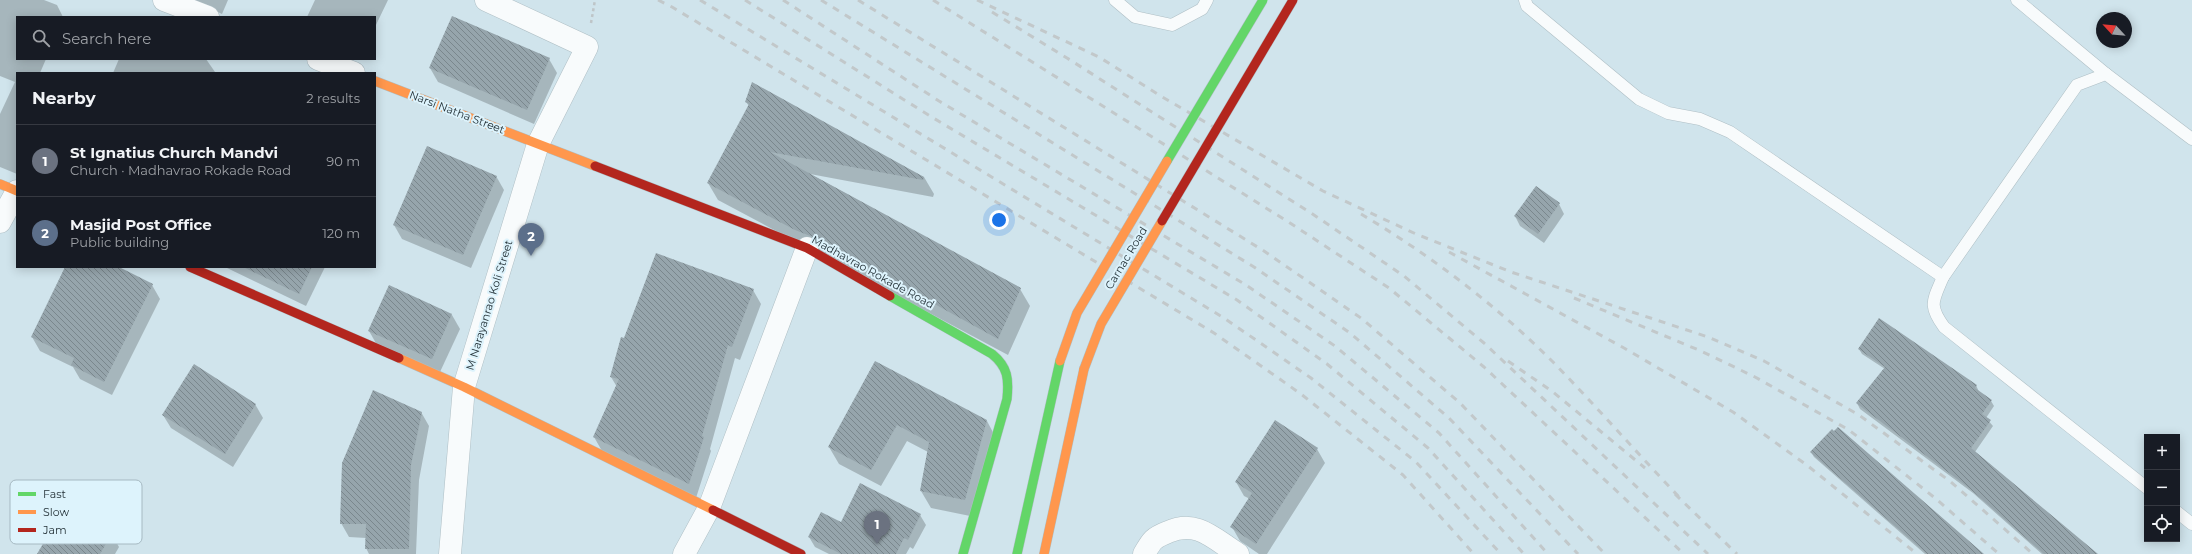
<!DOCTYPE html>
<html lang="en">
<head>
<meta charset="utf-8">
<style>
  :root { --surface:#171b24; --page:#242831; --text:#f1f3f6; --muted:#9ea1a6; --line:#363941; --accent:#617178 }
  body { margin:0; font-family:Montserrat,sans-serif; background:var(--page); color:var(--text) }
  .controls { position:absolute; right:12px; bottom:12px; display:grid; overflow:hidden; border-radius:0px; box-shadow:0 2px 10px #0003 }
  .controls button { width:36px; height:36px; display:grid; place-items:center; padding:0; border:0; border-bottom:1px solid var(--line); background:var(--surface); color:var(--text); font:20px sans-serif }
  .compass { position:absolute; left:2096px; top:12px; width:36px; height:36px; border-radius:50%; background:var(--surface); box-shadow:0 2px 10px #0003; rotate:296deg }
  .you { position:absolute; left:999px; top:220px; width:14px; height:14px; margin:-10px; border:3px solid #fff; border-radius:50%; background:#1a73e8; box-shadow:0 0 0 6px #1a73e833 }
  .badge { display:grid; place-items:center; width:26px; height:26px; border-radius:50%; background:var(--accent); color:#fff; font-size:13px; font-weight:700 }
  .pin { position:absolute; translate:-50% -33px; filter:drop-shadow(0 1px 2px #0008) }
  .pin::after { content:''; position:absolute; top:21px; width:14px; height:12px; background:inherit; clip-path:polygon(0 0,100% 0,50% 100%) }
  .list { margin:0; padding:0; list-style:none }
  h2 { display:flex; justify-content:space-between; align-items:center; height:52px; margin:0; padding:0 16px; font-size:17px }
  h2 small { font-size:13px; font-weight:400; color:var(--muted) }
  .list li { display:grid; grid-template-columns:26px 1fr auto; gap:12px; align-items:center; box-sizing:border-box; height:72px; padding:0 16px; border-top:1px solid var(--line) }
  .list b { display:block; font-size:15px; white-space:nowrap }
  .list p { margin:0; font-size:13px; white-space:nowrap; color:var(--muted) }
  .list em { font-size:13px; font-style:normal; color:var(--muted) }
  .icon { flex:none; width:22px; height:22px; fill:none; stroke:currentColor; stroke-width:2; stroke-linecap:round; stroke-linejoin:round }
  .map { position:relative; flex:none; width:2192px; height:554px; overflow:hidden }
  .search { position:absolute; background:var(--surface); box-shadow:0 2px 10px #0003; left:16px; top:16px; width:360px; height:44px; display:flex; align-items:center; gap:10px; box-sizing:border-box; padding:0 14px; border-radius:0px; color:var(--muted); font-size:15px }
  .panel { position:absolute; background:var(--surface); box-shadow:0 2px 10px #0003; left:16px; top:72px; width:360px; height:196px; border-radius:0px }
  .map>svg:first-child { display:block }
</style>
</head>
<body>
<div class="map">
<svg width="2192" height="554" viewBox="0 0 2192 554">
  <defs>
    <pattern id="building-back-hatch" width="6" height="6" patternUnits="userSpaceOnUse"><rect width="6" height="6" fill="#96a5ac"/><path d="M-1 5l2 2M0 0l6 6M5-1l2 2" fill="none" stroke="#7a878d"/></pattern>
  </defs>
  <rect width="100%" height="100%" fill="#d0e4ec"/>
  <!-- shadow -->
  <g fill="#0003">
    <polygon points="0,0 44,0 57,5 63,17 17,17 17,59 46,59 40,73 17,73 17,174 0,167 0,114 15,82 0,76"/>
    <polygon points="193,0 228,0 222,14"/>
    <polygon points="315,0 388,0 375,27 375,17 307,17"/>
    <polygon points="119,59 206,59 215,72 113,73"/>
    <polygon points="549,59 557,73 534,124 438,82 430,68"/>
    <polygon points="746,102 924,177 934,194 933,197 810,174 1020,289 1030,306 1008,355 718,200 708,183 749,106"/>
    <polygon points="496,176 504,190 471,268 402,239 394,225"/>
    <polygon points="1559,204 1564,214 1544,243 1520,226 1515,216"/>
    <polygon points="66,267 117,267 152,285 160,299 112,395 80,379 73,367 40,351 32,337"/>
    <polygon points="225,267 325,267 306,306"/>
    <polygon points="753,290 761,304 740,360 735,358 710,449 711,451 696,498 602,451 594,437 617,387 611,377"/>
    <polygon points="452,315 460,329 440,372 377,345 369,331"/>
    <polygon points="1859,349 1976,385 1979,392 1991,401 1994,406 1986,418 1993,426 1975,452 2097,554 2042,554 1973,493 1860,409 1857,403 1885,369 1862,354"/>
    <polygon points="876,362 987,421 996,438 975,517 931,508 921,491 928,452 907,441 881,486 839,464 829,447"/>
    <polygon points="255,404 263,418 233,467 171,428 163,415"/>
    <polygon points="421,412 429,426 419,480 416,554 369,554 366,548 366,538 349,537 341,523"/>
    <polygon points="1317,449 1325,463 1267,554 1259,554 1240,541 1232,527 1250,499 1244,496 1236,482"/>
    <polygon points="1811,452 1982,554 1925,554 1814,457"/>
    <polygon points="920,515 926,525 913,549 910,547 906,554 829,554 815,547 809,537 841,523"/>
    <polygon points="111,533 119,547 115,554 39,554"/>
  </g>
  <!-- building -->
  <g fill="url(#building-back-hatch)">
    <polygon points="452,16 550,58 527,110 429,68"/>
    <polygon points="752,82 924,177 923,180 770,152 1021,288 998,339 813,237 795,230 707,183 749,104 745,102"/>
    <polygon points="427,146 497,176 463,255 393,225"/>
    <polygon points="1536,186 1560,203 1538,234 1514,216"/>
    <polygon points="656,253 754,289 732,347 728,345 702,436 704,437 689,484 593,437 619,379 610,377 621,337 624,338"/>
    <polygon points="65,267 119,267 153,284 104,382 71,365 74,358 31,337"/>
    <polygon points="243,267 312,267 299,294"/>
    <polygon points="389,285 452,314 432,359 368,331"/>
    <polygon points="1879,318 1977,385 1975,388 1992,400 1982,414 1991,420 1971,448 2098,554 2044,554 1969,488 1856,403 1885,367 1858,349"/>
    <polygon points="875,361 987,420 965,500 920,491 929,442 897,425 871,470 828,447"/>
    <polygon points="194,364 256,404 225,454 162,415"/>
    <polygon points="373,390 422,412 411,465 409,549 365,549 366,524 340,524 342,463"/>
    <polygon points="1275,420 1318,448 1256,544 1230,527 1252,493 1235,482"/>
    <polygon points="1838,427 1984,554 1927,554 1810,452 1832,429 1834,431"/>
    <polygon points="860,483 921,514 908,540 904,538 896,554 841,554 808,537 821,512 841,522"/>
    <polygon points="65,506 112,533 100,554 37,554"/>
  </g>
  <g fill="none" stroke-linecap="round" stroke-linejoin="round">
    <defs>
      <g id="lane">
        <polyline points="1115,0 1135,17 1172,25 1202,9 1207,0"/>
        <polyline points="1525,0 1527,6 1639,99 1668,113 1700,119 1730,132 1943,277"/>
        <polyline points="2017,0 2106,74"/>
        <path d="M2147,488l-203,-161c-16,-22 -11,-26 -1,-50l134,-192 29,-11 86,65"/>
        <polyline points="2177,512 2192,524"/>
      </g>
      <g id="street">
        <polyline points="164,0 208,17"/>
        <polyline points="318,59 354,73"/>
        <polyline points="0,222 17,191"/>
        <polyline points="450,554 464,387 538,144 587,47 486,0"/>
        <polyline points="684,554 709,508 807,248"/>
        <path d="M1144,554c8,-14 9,-16 24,-22 29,-13 46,7 70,22"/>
      </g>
      <g id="fast">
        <path d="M890,296l102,58c16,13 17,25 15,45l-44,155"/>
        <polyline points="1017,554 1060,361"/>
      </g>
      <g id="slow">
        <polyline points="375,81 595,166"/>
        <polyline points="0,184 17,191"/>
        <polyline points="399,358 464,387 713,510"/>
        <polyline points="1044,554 1084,369"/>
      </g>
      <g id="jam">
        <polyline points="595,166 807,248 890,296"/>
        <polyline points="190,267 399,358"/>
        <polyline points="713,510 801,554"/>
      </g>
    </defs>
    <!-- lane casing -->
    <use href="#lane" stroke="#afbfc5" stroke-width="13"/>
    <!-- street casing -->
    <use href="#street" stroke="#afbfc5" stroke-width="23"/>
    <!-- fast casing -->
    <use href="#fast" stroke="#afbfc5" stroke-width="10"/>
    <!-- slow casing -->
    <use href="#slow" stroke="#afbfc5" stroke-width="10"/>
    <!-- jam casing -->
    <use href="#jam" stroke="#afbfc5" stroke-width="10"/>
    <!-- path -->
    <polyline stroke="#bec5c8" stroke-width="2.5" stroke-dasharray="3 3" stroke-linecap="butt" points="591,23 595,0"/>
    <!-- lane -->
    <use href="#lane" stroke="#f8fbfc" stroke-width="12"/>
    <!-- street -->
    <use href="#street" stroke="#f8fbfc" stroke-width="22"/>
    <!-- fast -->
    <use href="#fast" stroke="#63d668" stroke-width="9"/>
    <!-- slow -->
    <use href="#slow" stroke="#ff974d" stroke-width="9"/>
    <!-- jam -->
    <use href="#jam" stroke="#b3261e" stroke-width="9"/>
    <!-- rail -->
    <g stroke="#c2c8ca" stroke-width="3" stroke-dasharray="7 7" stroke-linecap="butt">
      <polyline points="658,0 672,7 1214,333 1301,394 1403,475 1474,554"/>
      <polyline points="700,0 1224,318 1311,378 1416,462 1501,554"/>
      <polyline points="745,0 930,116 1237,300 1327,364 1428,448 1524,554"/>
      <polyline points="783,0 939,101 1246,285 1335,346 1439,433 1548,554"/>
      <polyline points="821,0 1254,267 1350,333 1449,418 1578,554"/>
      <polyline points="858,0 1264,251 1361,318 1460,403 1605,554"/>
      <polyline points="933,0 1290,223 1389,288 1484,367 1684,554"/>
      <polyline points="977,0 1099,57 1159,95 1323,191 1416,234 1511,272 1708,337 1764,361 1859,415 1951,482 2033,554"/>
      <polyline points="992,12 1067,58 1314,215 1404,276 1484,343 1708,554"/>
      <path d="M1361,214c69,41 135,91 192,148 43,44 84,91 127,136"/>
      <polyline points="1449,252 1624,348 1733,412 1808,466 1917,554"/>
      <polyline points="1574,298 1701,351 1755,377 1849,430 1935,498 1999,554"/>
      <polyline points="1508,361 1553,392 1645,468"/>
      <polyline points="1675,494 1737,554"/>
    </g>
    <defs>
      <polyline id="fast-bridge" points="1167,161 1263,0"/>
      <g id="slow-bridge">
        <polyline points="1060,361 1077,313 1167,161"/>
        <polyline points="1084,369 1101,324 1162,221"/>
      </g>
      <polyline id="jam-bridge" points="1162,221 1293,0"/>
    </defs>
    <!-- fast-bridge casing -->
    <use href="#fast-bridge" stroke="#afbfc5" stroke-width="10" stroke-linecap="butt"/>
    <!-- slow-bridge casing -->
    <use href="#slow-bridge" stroke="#afbfc5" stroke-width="10" stroke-linecap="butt"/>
    <!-- jam-bridge casing -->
    <use href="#jam-bridge" stroke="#afbfc5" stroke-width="10" stroke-linecap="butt"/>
    <!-- fast-bridge -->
    <use href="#fast-bridge" stroke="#63d668" stroke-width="9"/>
    <!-- slow-bridge -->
    <use href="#slow-bridge" stroke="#ff974d" stroke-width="9"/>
    <!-- jam-bridge -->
    <use href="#jam-bridge" stroke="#b3261e" stroke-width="9"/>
  </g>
  <g text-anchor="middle" stroke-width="4" stroke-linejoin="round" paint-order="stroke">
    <!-- street labels -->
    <g font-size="11" fill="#253339" stroke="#ddf3fc">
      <text transform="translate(457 112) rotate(21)" y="4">Narsi Natha Street</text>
      <text transform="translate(1126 258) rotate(-59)" y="4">Carnac Road</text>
      <text transform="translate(873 272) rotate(29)" y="4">Madhavrao Rokade Road</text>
      <text transform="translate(489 305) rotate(-73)" y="4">M Narayanrao Koli Street</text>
    </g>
  </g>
  <!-- legend -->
  <rect x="10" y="480" width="132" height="64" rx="6" fill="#ddf3fc" stroke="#a6b9c2" stroke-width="1"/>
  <rect x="18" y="492" width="18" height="4" fill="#63d668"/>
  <rect x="18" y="510" width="18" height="4" fill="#ff974d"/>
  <rect x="18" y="528" width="18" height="4" fill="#b3261e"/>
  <g font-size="11" fill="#253339">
    <text x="43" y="498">Fast</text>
    <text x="43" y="516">Slow</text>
    <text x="43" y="534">Jam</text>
  </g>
</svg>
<div class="controls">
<button>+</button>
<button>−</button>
<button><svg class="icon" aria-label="locate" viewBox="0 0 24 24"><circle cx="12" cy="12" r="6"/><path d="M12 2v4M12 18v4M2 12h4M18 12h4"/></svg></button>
</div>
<svg class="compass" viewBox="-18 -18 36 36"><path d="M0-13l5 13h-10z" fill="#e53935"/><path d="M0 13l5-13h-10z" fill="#9ea1a6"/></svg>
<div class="you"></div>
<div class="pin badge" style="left:877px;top:544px;background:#6b7280">1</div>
<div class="pin badge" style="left:531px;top:256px;background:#5c6f8a">2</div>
<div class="search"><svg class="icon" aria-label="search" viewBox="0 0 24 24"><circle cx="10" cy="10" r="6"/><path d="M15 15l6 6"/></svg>Search here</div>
<section class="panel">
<h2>Nearby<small>2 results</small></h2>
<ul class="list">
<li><span class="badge" style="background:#6b7280">1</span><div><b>St Ignatius Church Mandvi</b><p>Church · Madhavrao Rokade Road</p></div><em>90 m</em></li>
<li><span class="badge" style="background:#5c6f8a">2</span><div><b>Masjid Post Office</b><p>Public building</p></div><em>120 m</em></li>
</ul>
</section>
</div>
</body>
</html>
